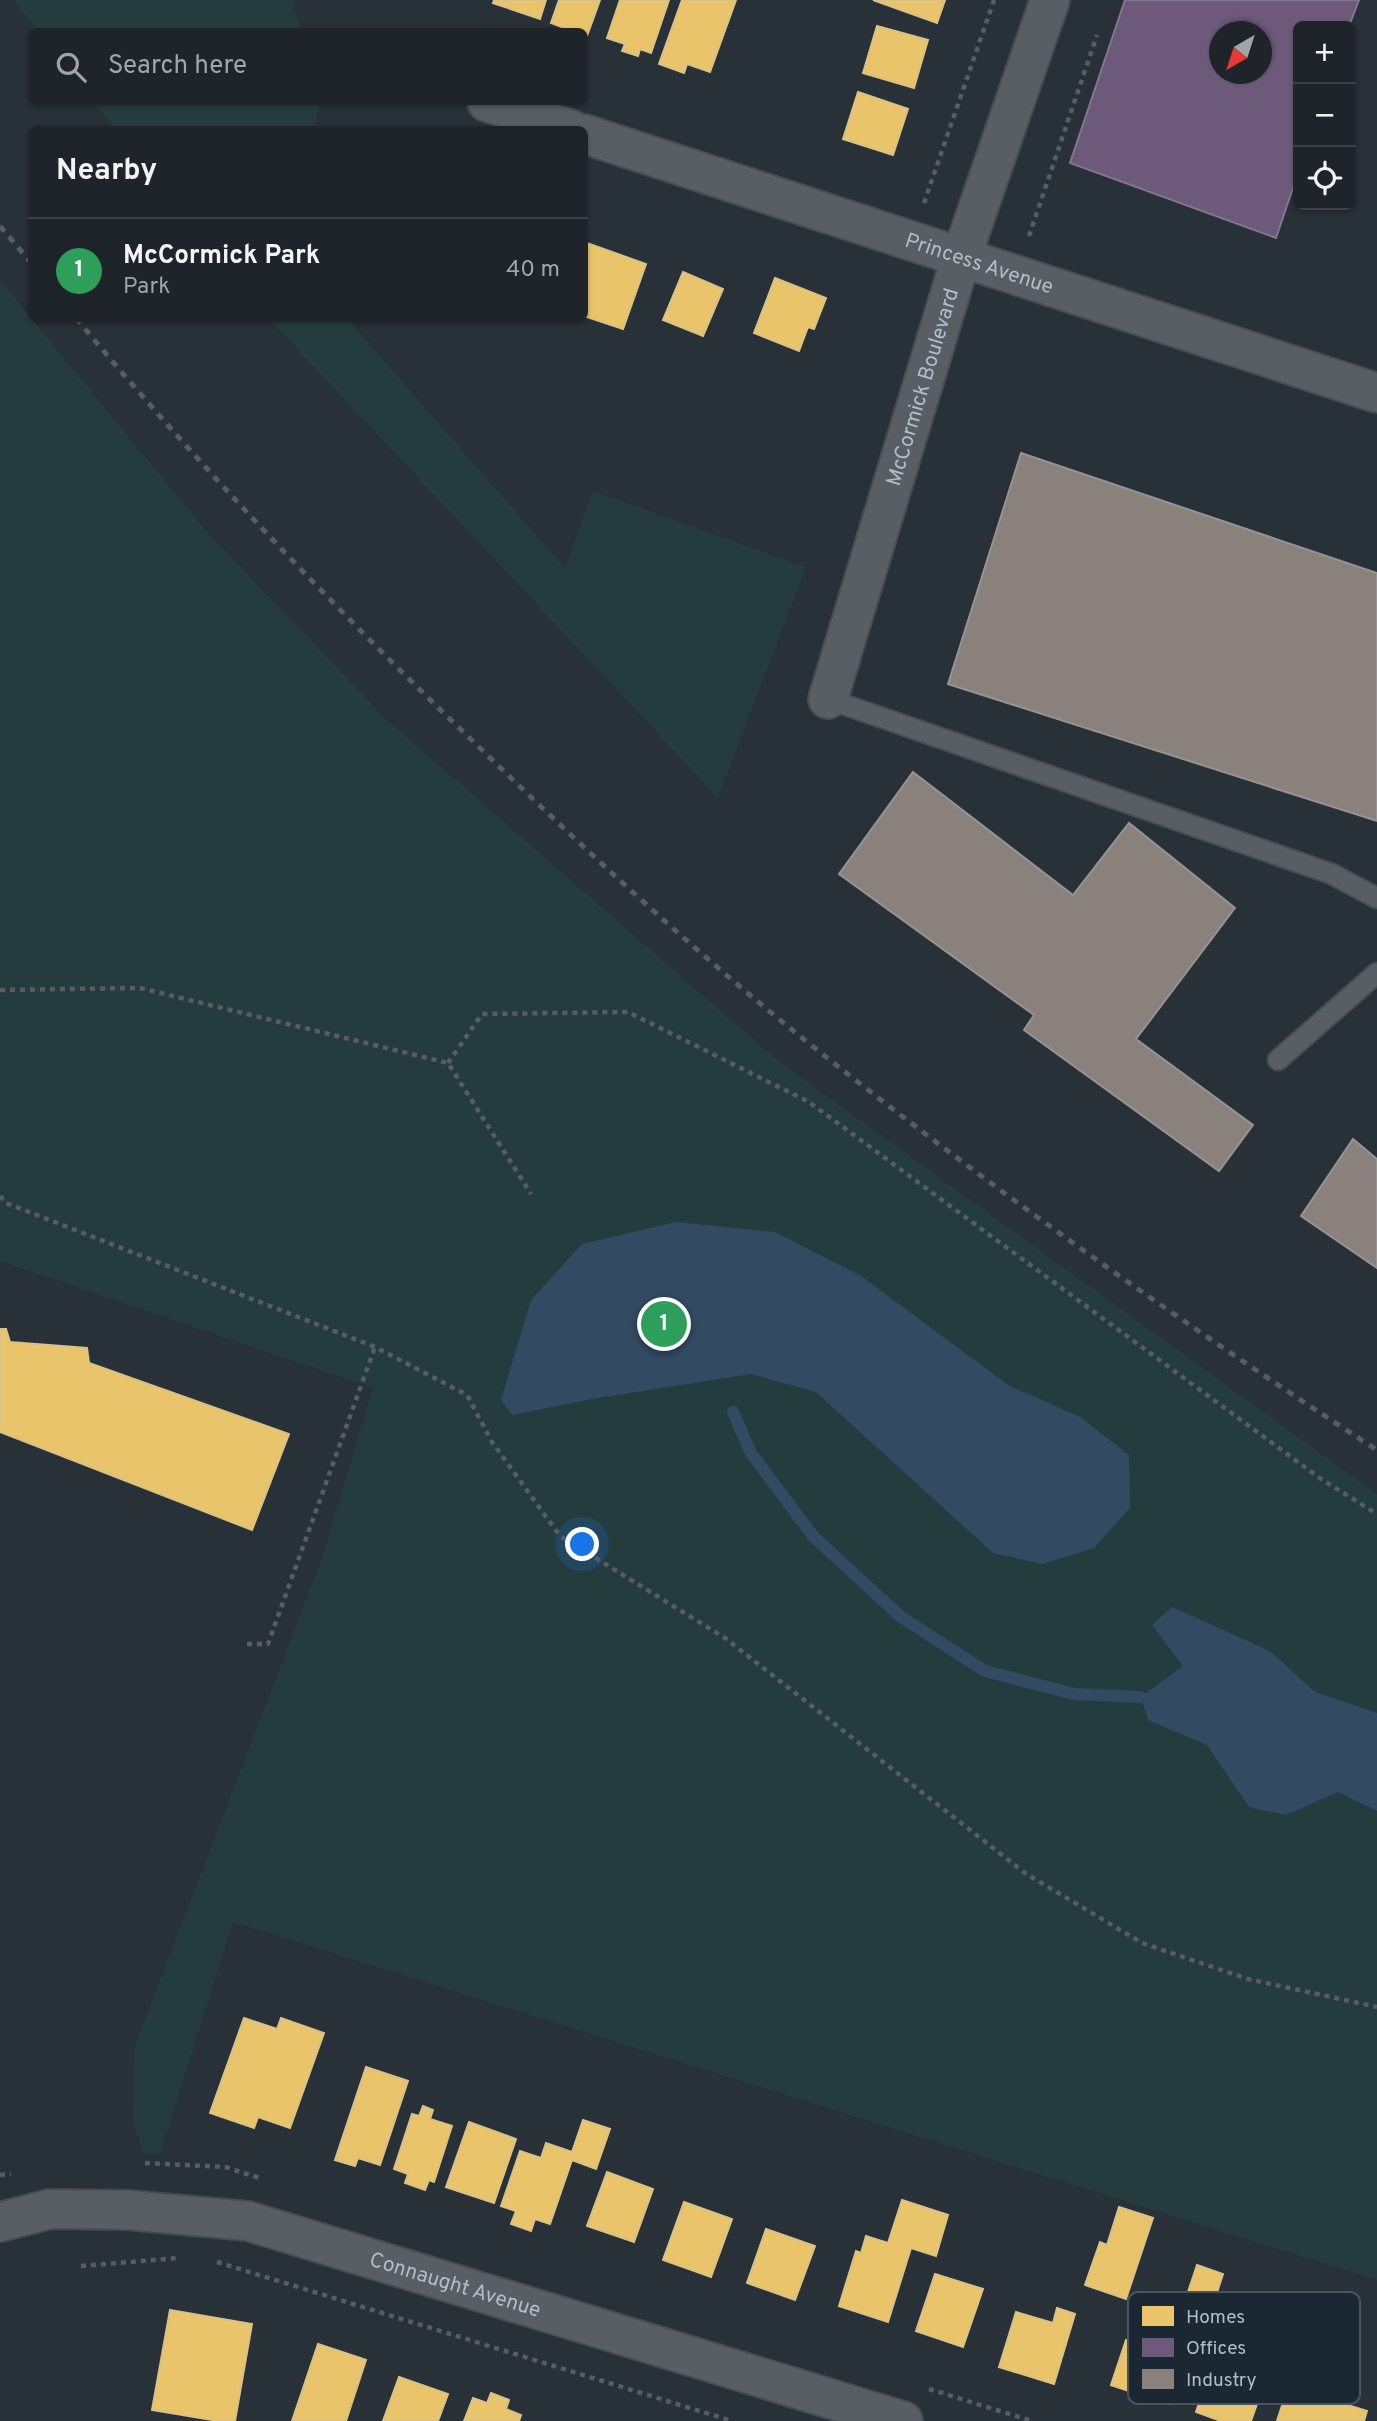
<!DOCTYPE html>
<html lang="en">
<head>
<meta charset="utf-8">
<style>
  :root { --surface:#1e242a; --page:#262c32; --text:#f1f3f6; --muted:#a1a4a8; --line:#3c4147; --accent:#828c96 }
  body { margin:0; font-family:Overpass,sans-serif; background:var(--page); color:var(--text) }
  .controls { position:absolute; right:21px; top:21px; display:grid; overflow:hidden; border-radius:10px; box-shadow:0 2px 5px #0004 }
  .controls button { width:63px; height:63px; display:grid; place-items:center; padding:0; border:0; border-bottom:2px solid var(--line); background:var(--surface); color:var(--text); font:35px sans-serif }
  .compass { position:absolute; left:1209px; top:21px; width:63px; height:63px; border-radius:50%; background:var(--surface); box-shadow:0 2px 5px #0004; rotate:219deg }
  .you { position:absolute; left:583px; top:1545px; width:24px; height:24px; margin:-18px; border:5px solid #fff; border-radius:50%; background:#1a73e8; box-shadow:0 0 0 10px #1a73e833 }
  .badge { display:grid; place-items:center; width:46px; height:46px; border-radius:50%; background:var(--accent); color:#fff; font-size:23px; font-weight:700 }
  .pin { position:absolute; translate:-50% -50%; border:4px solid #fff; box-shadow:0 2px 7px #0006 }
  .list { margin:0; padding:0; list-style:none }
  h2 { display:flex; justify-content:space-between; align-items:center; height:91px; margin:0; padding:0 28px; font-size:30px }
  h2 small { font-size:23px; font-weight:400; color:var(--muted) }
  .list li { display:grid; grid-template-columns:46px 1fr auto; gap:21px; align-items:center; box-sizing:border-box; height:105px; padding:0 28px; border-top:2px solid var(--line) }
  .list b { display:block; font-size:26px; white-space:nowrap }
  .list p { margin:0; font-size:23px; white-space:nowrap; color:var(--muted) }
  .list em { font-size:23px; font-style:normal; color:var(--muted) }
  .icon { flex:none; width:38px; height:38px; fill:none; stroke:currentColor; stroke-width:2; stroke-linecap:round; stroke-linejoin:round }
  .map { position:relative; flex:none; width:1377px; height:2421px; overflow:hidden }
  .search { position:absolute; background:var(--surface); box-shadow:0 2px 5px #0004; left:28px; top:28px; width:560px; height:77px; display:flex; align-items:center; gap:18px; box-sizing:border-box; padding:0 24px; border-radius:10px; color:var(--muted); font-size:26px }
  .panel { position:absolute; background:var(--surface); box-shadow:0 2px 5px #0004; left:28px; top:126px; width:560px; height:196px; border-radius:10px }
  .map>svg:first-child { display:block }
</style>
</head>
<body>
<div class="map">
<svg width="1377" height="2421" viewBox="0 0 1377 2421">
  <rect width="100%" height="100%" fill="#283038"/>
  <!-- green -->
  <g fill="#253c3e">
    <polygon points="13,0 295,0 293,7 302,31 38,31"/>
    <polygon points="93,102 321,102 313,130 115,129"/>
    <polygon points="0,280 202,526 386,719 776,1059 1377,1494 1377,2280 233,1922 160,2154 143,2153 133,2121 135,2045 322,1558 373,1388 0,1261"/>
    <polygon points="269,319 348,319 565,568 593,491 806,567 718,798"/>
  </g>
  <!-- water -->
  <g fill="#334a63">
    <polygon points="676,1222 775,1232 861,1276 1008,1385 1080,1417 1129,1455 1130,1508 1094,1548 1042,1564 993,1553 816,1392 751,1374 592,1399 512,1415 501,1400 531,1300 582,1244"/>
    <polygon points="1172,1607 1270,1651 1315,1692 1377,1713 1377,1811 1338,1792 1286,1815 1249,1807 1207,1745 1148,1720 1141,1697 1183,1666 1152,1625"/>
  </g>
  <!-- homes -->
  <g fill="#e9c46a" stroke="#d8c286" stroke-width="2">
    <polygon points="494,0 546,0 540,19 493,3"/>
    <polygon points="559,0 600,0 587,36 584,35 584,32 575,32 551,23"/>
    <polygon points="620,0 669,0 651,53 640,49 638,56 622,51 625,44 607,38"/>
    <polygon points="682,0 736,0 710,72 687,64 684,73 659,64"/>
    <polygon points="873,0 945,0 937,23"/>
    <polygon points="877,26 928,40 914,88 863,73"/>
    <polygon points="858,92 908,109 893,155 843,139"/>
    <polygon points="584,242 646,264 623,329 584,316"/>
    <polygon points="683,272 723,289 703,336 663,320"/>
    <polygon points="775,278 826,298 814,329 808,327 799,351 754,333"/>
    <polygon points="0,1329 6,1329 10,1342 87,1348 89,1363 289,1434 252,1530 0,1432"/>
    <polygon points="244,2018 277,2029 281,2018 324,2033 290,2128 258,2117 254,2128 210,2113"/>
    <polygon points="366,2067 408,2081 380,2165 358,2158 355,2166 335,2160"/>
    <polygon points="423,2106 433,2110 430,2119 452,2126 434,2182 429,2180 425,2190 405,2183 408,2174 394,2169 412,2114 419,2116"/>
    <polygon points="583,2120 610,2129 596,2169 572,2160 550,2224 535,2219 531,2231 511,2224 516,2211 501,2206 520,2151 541,2158 546,2143 572,2152"/>
    <polygon points="469,2122 516,2139 494,2203 446,2187"/>
    <polygon points="607,2172 653,2189 634,2242 587,2226"/>
    <polygon points="902,2200 948,2215 936,2256 911,2248 888,2322 839,2306 856,2251 861,2253 866,2236 888,2243"/>
    <polygon points="684,2202 732,2219 711,2277 663,2260"/>
    <polygon points="1119,2207 1153,2218 1126,2299 1085,2285 1100,2242 1107,2245"/>
    <polygon points="766,2229 815,2246 795,2300 747,2283"/>
    <polygon points="1197,2265 1223,2274 1209,2317 1190,2311 1185,2330 1192,2332 1168,2404 1111,2385 1126,2340 1151,2348 1168,2299 1184,2304"/>
    <polygon points="935,2274 983,2289 963,2347 916,2331"/>
    <polygon points="1057,2308 1075,2314 1054,2384 999,2367 1016,2312 1053,2323"/>
    <polygon points="170,2310 252,2324 235,2421 218,2421 152,2410"/>
    <polygon points="1223,2334 1264,2348 1259,2363 1270,2367 1251,2421 1221,2421 1196,2412"/>
    <polygon points="318,2344 366,2360 346,2421 292,2421"/>
    <polygon points="399,2377 448,2394 438,2421 383,2421"/>
    <polygon points="1288,2387 1367,2411 1364,2421 1277,2421"/>
    <polygon points="491,2393 509,2400 506,2409 521,2415 519,2421 464,2421 473,2398 487,2403"/>
  </g>
  <!-- offices -->
  <path fill="#6d597a" stroke="#827792" stroke-width="2" fill-rule="evenodd" d="M1125,0h234l-10,26h-51v147l-22,65 -206,-75zM1220,32h42v42h-42z"/>
  <!-- industry -->
  <g fill="#8a817c" stroke="#969393" stroke-width="2">
    <polygon points="1021,453 1377,573 1377,821 948,684"/>
    <polygon points="913,772 1073,895 1129,823 1235,908 1136,1039 1253,1125 1219,1171 1024,1030 1034,1015 839,874"/>
    <polygon points="1353,1139 1377,1159 1377,1268 1301,1216"/>
  </g>
  <g fill="none" stroke-linecap="round" stroke-linejoin="round">
    <!-- stream -->
    <polyline stroke="#334a63" stroke-width="12" points="733,1412 751,1453 813,1536 901,1617 985,1671 1074,1694 1141,1697"/>
    <defs>
      <g id="lane">
        <polyline points="828,699 1332,874 1377,898"/>
        <polyline points="1278,1060 1377,973"/>
      </g>
      <g id="street">
        <polyline points="487,102 572,130"/>
        <path id="s1" d="M584,134l793,259"/>
        <path id="s2" d="M828,699l133,-441 89,-258"/>
        <path id="s3" d="M0,2222l50,-13 78,1 120,11 655,200"/>
      </g>
    </defs>
    <!-- lane casing -->
    <use href="#lane" stroke="#474c52" stroke-width="23"/>
    <!-- street casing -->
    <use href="#street" stroke="#474c52" stroke-width="42"/>
    <!-- path -->
    <g stroke="#565d63" stroke-width="4.5" stroke-dasharray="5 5" stroke-linecap="butt">
      <polyline points="924,203 994,0"/>
      <polyline points="1029,236 1097,35"/>
      <polyline points="0,990 140,988 448,1063 531,1194"/>
      <polyline points="448,1063 482,1014 628,1012 809,1102 1321,1479 1377,1514"/>
      <polyline points="0,1196 6,1203 375,1347 467,1395 492,1442 560,1536 725,1638 1025,1873 1142,1943 1248,1979 1377,2007"/>
      <polyline points="247,1644 268,1644 375,1347"/>
      <polyline points="145,2163 225,2167 263,2179"/>
      <polyline points="0,2175 11,2174"/>
      <polyline points="217,2262 732,2421"/>
      <polyline points="81,2266 178,2258"/>
      <polyline points="929,2389 1032,2421"/>
    </g>
    <!-- lane -->
    <use href="#lane" stroke="#595e65" stroke-width="19"/>
    <!-- street -->
    <use href="#street" stroke="#595e65" stroke-width="38"/>
    <!-- rail -->
    <g stroke="#575d64" stroke-width="5" stroke-dasharray="7 7" stroke-linecap="butt">
      <polyline points="0,226 32,264"/>
      <path d="M76,318c126,152 263,295 405,431 100,97 202,192 310,280 188,151 384,290 586,421"/>
    </g>
  </g>
  <g text-anchor="middle" stroke-width="7" stroke-linejoin="round" paint-order="stroke">
    <!-- street labels -->
    <g font-size="21" fill="#b2bdc9" stroke="#1b2733">
      <text dy="7" stroke="none"><textPath href="#s1" startOffset="416">Princess Avenue</textPath></text>
      <text dy="7" stroke="none"><textPath href="#s2" startOffset="326">McCormick Boulevard</textPath></text>
      <text dy="7" stroke="none"><textPath href="#s3" startOffset="467">Connaught Avenue</textPath></text>
    </g>
  </g>
  <!-- legend -->
  <rect x="1128" y="2292" width="232" height="112" rx="10" fill="#1b2733" stroke="#485460" stroke-width="2"/>
  <rect x="1142" y="2306" width="32" height="20" fill="#e9c46a"/>
  <rect x="1142" y="2338" width="32" height="19" fill="#6d597a"/>
  <rect x="1142" y="2369" width="32" height="20" fill="#8a817c"/>
  <g font-size="19" fill="#b2bdc9">
    <text x="1186" y="2323">Homes</text>
    <text x="1186" y="2354">Offices</text>
    <text x="1186" y="2386">Industry</text>
  </g>
</svg>
<div class="controls">
<button>+</button>
<button>−</button>
<button><svg class="icon" aria-label="locate" viewBox="0 0 24 24"><circle cx="12" cy="12" r="6"/><path d="M12 2v4M12 18v4M2 12h4M18 12h4"/></svg></button>
</div>
<svg class="compass" viewBox="-18 -18 36 36"><path d="M0-13l5 13h-10z" fill="#e53935"/><path d="M0 13l5-13h-10z" fill="#a1a4a8"/></svg>
<div class="you"></div>
<div class="pin badge" style="left:664px;top:1324px;background:#2e9e5b">1</div>
<div class="search"><svg class="icon" aria-label="search" viewBox="0 0 24 24"><circle cx="10" cy="10" r="6"/><path d="M15 15l6 6"/></svg>Search here</div>
<section class="panel">
<h2>Nearby<small></small></h2>
<ul class="list">
<li><span class="badge" style="background:#2e9e5b">1</span><div><b>McCormick Park</b><p>Park</p></div><em>40 m</em></li>
</ul>
</section>
</div>
</body>
</html>
